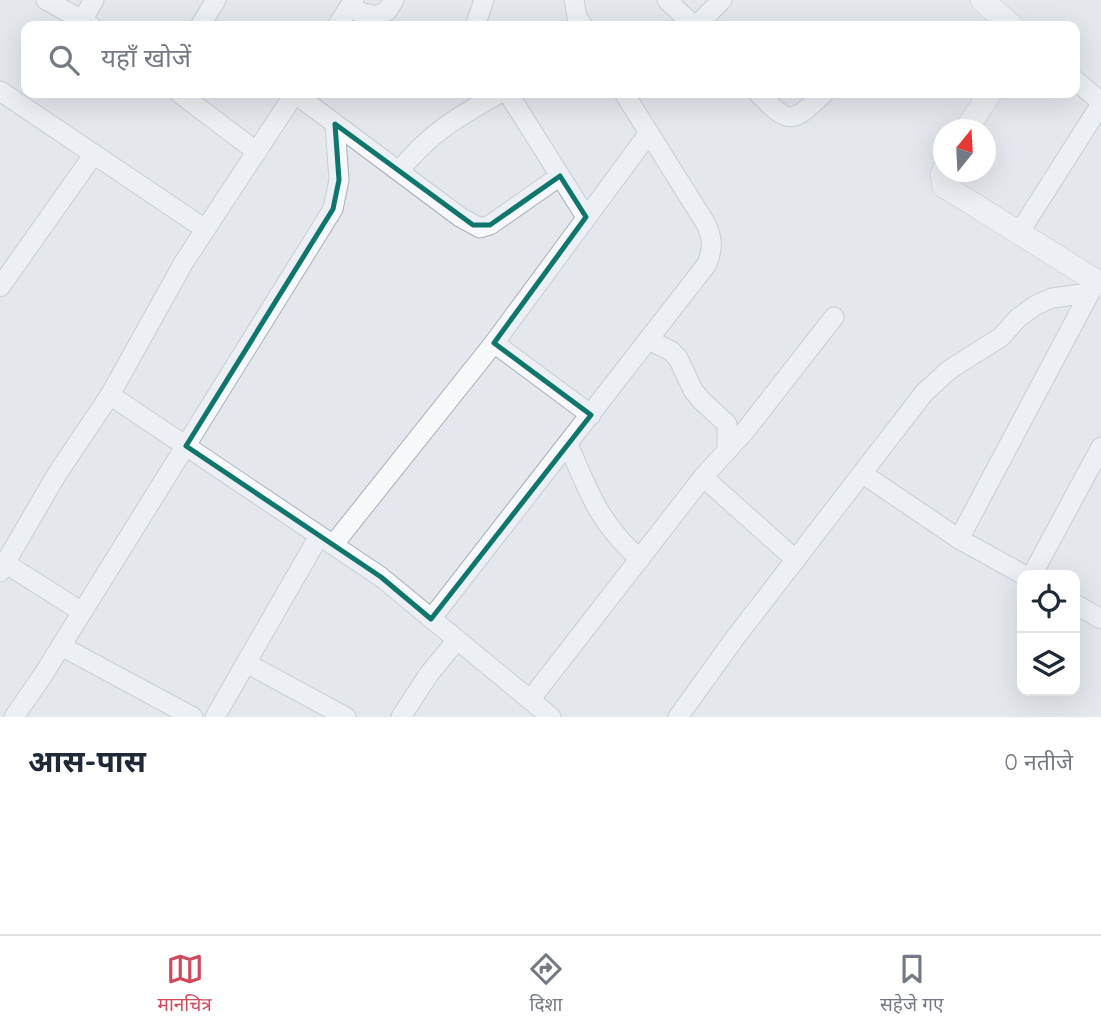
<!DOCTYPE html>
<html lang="hi">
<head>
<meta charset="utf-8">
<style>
  :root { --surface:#fff; --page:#f2f2f3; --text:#1f2937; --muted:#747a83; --line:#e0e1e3; --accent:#d1495b }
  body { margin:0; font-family:Quicksand,"Noto Sans Devanagari",sans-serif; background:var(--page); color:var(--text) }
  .controls { position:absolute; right:21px; bottom:21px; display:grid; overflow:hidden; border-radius:14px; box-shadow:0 7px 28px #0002 }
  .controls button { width:63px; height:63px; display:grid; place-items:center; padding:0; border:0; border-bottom:2px solid var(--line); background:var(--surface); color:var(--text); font:35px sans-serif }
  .compass { position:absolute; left:933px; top:119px; width:63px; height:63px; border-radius:50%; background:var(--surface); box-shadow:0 7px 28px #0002; rotate:18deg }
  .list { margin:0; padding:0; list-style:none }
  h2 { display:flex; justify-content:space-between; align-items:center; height:91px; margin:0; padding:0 28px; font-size:30px }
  h2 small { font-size:23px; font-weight:400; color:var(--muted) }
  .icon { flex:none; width:38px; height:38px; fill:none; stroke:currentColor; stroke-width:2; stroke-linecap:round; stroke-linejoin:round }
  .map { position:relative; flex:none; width:1101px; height:717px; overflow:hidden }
  .search { position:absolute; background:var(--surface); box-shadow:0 7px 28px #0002; left:21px; right:21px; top:21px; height:77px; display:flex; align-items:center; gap:18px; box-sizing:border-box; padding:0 24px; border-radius:14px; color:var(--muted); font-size:26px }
  .sheet { height:217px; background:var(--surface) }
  nav { display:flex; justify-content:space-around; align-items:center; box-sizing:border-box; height:98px; border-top:2px solid var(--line); background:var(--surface); font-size:19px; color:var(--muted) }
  nav a { display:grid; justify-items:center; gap:4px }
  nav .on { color:var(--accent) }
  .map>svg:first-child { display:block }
</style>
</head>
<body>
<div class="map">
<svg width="1101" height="717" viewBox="0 0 1101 717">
  <rect width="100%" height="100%" fill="#e4e7ec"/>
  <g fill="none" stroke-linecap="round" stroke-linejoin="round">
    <defs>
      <g id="minor">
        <polyline points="46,0 82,20"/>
        <polyline points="574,0 577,17 583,26"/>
        <polyline points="667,0 694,26"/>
        <polyline points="348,9 376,16 387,11 394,0"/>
        <polyline points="91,26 82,20 94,0"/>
        <polyline points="200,26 216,0"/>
        <polyline points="337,26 354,0"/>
        <polyline points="475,26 484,0"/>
        <polyline points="696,26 722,0"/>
        <polyline points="1075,80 1101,102"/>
        <polyline points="0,91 205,229"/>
        <polyline points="179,93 257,152"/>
        <polyline points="294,93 460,217 480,228 490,225 560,176"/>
        <polyline points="508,93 586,217"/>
        <path d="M758,93c31,32 34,31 66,0"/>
        <path d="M399,171c32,-39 57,-53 101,-78"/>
        <polyline points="1019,233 1101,104"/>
        <polyline points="0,287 94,154"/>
        <polyline points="649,340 671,351 678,358 693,390 702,401 727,424 727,451"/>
        <polyline points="494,343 591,415"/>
        <polyline points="110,395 381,577 551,717"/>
        <path d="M568,444c20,47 32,81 72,115"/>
        <polyline points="863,474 959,539 1024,575"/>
        <polyline points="703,477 796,560"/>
        <polyline points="959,539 1094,285"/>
        <polyline points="333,545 494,343 649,133"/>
        <polyline points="5,563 82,612"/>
        <polyline points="0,572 57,474 110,395 184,262 295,93"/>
        <polyline points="1032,575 1101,447"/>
        <polyline points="1075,604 1101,619"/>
        <path d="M431,619l276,-355c6,-16 6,-25 -1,-40l-82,-131"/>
        <polyline points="61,646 193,717"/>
        <polyline points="246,663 346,717"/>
        <polyline points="530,700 703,477 745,431 834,317"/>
        <polyline points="14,717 43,675 333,209 339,180 335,124"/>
        <polyline points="215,717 319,536"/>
        <polyline points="401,717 429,674 457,640"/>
        <polyline points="678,717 735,638 924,393 949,370 1001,337 1018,318 1036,305 1052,298 1089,293"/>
      </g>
      <g id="tertiary">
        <polyline points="982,0 1012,26"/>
        <polyline points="966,130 990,93"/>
        <polyline points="944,169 942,174 944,186 1101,284"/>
      </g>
    </defs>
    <!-- minor casing -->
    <use href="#minor" stroke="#a9aeb7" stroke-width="21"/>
    <!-- tertiary casing -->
    <use href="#tertiary" stroke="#a9aeb7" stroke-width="24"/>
    <!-- minor -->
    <use href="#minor" stroke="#f7f8fa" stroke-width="19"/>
    <!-- tertiary -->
    <use href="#tertiary" stroke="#f7f8fa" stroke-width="23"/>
  </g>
  <!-- marked area -->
  <path d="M0 0H1101V717H0ZM335,124l138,101h17l70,-49 26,41 -92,126 97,72 -160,204 -50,-42 -195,-131 147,-237 6,-29z" fill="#e4e7ec" fill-opacity=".55" fill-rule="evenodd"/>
  <path fill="none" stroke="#0f766e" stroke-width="5" stroke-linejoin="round" d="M335,124l138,101h17l70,-49 26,41 -92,126 97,72 -160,204 -50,-42 -195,-131 147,-237 6,-29z"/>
</svg>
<div class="controls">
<button><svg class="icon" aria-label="locate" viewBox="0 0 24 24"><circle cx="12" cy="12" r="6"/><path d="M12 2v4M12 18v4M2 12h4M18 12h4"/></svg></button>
<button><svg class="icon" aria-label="layers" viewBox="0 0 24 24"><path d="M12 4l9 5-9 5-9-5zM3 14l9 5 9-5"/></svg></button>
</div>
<svg class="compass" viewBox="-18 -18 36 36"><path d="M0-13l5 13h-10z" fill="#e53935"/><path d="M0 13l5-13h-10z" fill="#747a83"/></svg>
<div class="search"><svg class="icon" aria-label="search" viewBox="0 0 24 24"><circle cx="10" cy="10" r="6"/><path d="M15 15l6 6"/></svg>यहाँ खोजें</div>
</div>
<section class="sheet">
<h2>आस-पास<small>0 नतीजे</small></h2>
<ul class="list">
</ul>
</section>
<nav>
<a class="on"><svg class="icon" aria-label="map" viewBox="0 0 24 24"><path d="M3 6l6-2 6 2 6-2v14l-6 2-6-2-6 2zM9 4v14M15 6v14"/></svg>मानचित्र</a>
<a><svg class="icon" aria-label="directions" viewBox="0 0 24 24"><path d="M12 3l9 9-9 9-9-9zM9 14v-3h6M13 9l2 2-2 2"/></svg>दिशा</a>
<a><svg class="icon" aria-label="saved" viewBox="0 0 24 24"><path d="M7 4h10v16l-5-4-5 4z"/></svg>सहेजे गए</a>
</nav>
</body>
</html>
